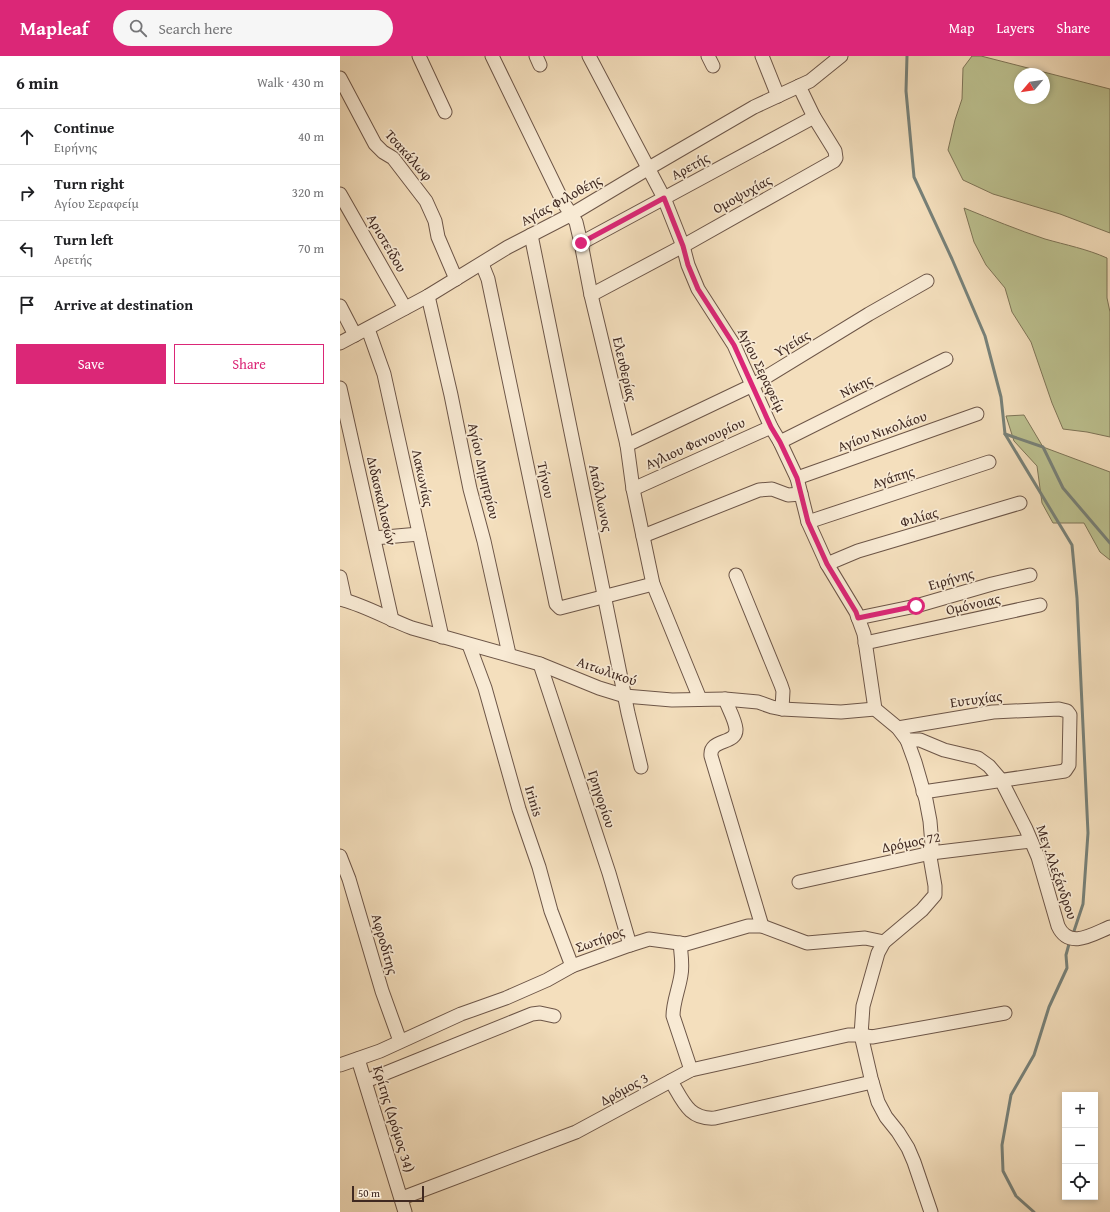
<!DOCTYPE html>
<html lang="en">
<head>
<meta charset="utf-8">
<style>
  :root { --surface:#fff; --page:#f6f6f6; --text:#202124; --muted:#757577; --line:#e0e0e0; --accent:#db2777 }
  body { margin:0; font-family:"Gentium Book Plus",serif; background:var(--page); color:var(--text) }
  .controls { position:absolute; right:12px; bottom:12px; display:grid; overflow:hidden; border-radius:0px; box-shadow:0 2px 6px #0003 }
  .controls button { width:36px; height:36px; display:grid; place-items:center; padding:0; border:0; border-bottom:1px solid var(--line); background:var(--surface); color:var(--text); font:20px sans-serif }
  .compass { position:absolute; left:674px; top:12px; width:36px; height:36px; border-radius:50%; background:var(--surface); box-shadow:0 2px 6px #0003; rotate:241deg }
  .scale { position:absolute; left:12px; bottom:10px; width:72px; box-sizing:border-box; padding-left:4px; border:2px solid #402921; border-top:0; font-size:11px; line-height:14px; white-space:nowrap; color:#402921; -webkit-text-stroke:3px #f8ead4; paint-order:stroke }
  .stop { position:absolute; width:12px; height:12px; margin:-9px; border:3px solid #db2777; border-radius:50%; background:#fff }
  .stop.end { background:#db2777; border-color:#fff; box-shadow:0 1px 4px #0008 }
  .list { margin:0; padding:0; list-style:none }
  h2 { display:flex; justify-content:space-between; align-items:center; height:52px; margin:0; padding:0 16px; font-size:17px }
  h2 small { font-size:13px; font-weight:400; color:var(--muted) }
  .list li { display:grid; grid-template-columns:26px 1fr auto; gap:12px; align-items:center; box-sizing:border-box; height:56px; padding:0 16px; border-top:1px solid var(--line) }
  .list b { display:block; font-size:15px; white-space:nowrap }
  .list p { margin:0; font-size:13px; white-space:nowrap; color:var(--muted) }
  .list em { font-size:13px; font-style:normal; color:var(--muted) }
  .actions { display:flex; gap:8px; padding:12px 16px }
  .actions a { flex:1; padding:9px 0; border:1px solid var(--accent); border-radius:0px; text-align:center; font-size:14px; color:var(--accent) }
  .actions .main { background:var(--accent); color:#fff }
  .icon { flex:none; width:22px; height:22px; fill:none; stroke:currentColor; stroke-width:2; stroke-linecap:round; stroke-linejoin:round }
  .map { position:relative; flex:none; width:770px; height:1156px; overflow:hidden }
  header { display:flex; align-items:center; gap:24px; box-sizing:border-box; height:56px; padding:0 20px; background:var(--accent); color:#fff }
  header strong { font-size:19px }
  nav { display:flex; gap:22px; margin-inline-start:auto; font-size:14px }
  .search { width:280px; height:36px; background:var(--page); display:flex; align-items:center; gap:10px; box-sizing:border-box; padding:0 14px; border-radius:22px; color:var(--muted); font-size:15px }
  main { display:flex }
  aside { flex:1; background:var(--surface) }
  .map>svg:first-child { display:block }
</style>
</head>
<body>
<header>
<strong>Mapleaf</strong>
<div class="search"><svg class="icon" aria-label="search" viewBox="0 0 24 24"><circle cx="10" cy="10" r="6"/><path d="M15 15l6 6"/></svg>Search here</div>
<nav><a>Map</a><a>Layers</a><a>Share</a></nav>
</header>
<main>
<aside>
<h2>6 min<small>Walk · 430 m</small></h2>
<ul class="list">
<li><svg class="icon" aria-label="ahead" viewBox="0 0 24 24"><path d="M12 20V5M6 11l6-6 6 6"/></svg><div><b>Continue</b><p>Ειρήνης</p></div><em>40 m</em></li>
<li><svg class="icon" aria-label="right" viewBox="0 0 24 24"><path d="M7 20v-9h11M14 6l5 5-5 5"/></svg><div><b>Turn right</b><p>Αγίου Σεραφείμ</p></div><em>320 m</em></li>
<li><svg class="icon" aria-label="left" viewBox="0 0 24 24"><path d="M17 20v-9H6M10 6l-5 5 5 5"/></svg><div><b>Turn left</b><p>Αρετής</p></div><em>70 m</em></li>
<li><svg class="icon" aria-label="arrive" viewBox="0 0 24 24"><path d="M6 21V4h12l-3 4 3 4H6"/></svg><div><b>Arrive at destination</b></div></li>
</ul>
<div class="actions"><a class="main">Save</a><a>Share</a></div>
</aside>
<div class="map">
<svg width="770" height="1156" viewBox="0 0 770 1156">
  <rect width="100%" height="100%" fill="#f4dfbd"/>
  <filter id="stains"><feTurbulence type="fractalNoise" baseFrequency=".005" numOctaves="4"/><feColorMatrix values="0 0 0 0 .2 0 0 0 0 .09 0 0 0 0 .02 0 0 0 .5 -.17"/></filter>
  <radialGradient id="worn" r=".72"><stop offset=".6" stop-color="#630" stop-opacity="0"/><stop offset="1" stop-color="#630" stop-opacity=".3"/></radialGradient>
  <!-- green -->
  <g fill="#bcc190" stroke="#7e7558" fill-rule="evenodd">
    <path d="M632,0h9l129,33v144l-50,-19 -67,-20 -30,-14 -15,-30 7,-30 7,-21 1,-31zM680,18h24v24h-24z"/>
    <path d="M624,152c27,11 54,22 81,31 21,6 42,10 62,19v40l3,14v125l-23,-5 -24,-3 -11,-26 -21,-61 -19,-30 -7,-24 -19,-23 -12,-23z"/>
    <polygon points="684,359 703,391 770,416 770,504 760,496 744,467 713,467 702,447 697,410 674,385 666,360"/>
  </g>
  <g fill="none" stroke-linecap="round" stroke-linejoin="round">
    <!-- stream -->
    <g stroke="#778179" stroke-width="3">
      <polyline points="567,0 566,35 574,121 612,203 645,280 661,341 665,378 732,489 737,542 748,777 743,848 733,878"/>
      <polyline points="665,378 703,391 723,432 770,487"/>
      <polyline points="694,1156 676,1140 663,1115 662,1089 671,1039 694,999 709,951 727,912 726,899 729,888"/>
    </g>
    <defs>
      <g id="minor">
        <polyline points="79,0 105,56"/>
        <polyline points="152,0 223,146 236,166 241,187 251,239 287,389 293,433 313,528 360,643"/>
        <polyline points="196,0 200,9"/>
        <polyline points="249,0 324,142 343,190 348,209 358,233 394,289 431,371 440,386 457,422 468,466 478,488 487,508 516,556 524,578 535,653"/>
        <polyline points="368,0 373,10"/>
        <polyline points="422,0 438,40"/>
        <polyline points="0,22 35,88 43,96 53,102 86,145 95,165 98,181 116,223"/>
        <polyline points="0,138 65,252"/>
        <polyline points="191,179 288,657 301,711"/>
        <polyline points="241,187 474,61"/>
        <polyline points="142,208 148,223 216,548 220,552 313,528"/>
        <polyline points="251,239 343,190 494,105 496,102 495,95 474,61 459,30"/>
        <polyline points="88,240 111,339 130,433 144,485 169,598"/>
        <polyline points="0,250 15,279"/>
        <polyline points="28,273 44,318 102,581"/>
        <polyline points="0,287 88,240 168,191 232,158 309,112 414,51 470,25 501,0"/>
        <polyline points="0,332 52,564"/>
        <polyline points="440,386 606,303"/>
        <polyline points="287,389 413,329 529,258 587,225"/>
        <polyline points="457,422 637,358"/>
        <polyline points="293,433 431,371"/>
        <polyline points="468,466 649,406"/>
        <polyline points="303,480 419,434 432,433 448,439 461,438"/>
        <polyline points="34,482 79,478"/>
        <polyline points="487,508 518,495 680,447"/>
        <polyline points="396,519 441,629 443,635 442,653"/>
        <polyline points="0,521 5,544"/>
        <path d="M0,543c25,6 48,20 72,29l128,36 59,24 26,8 47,4 53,-1 33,3 14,5 10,2 59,3 34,-3"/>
        <polyline points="518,562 576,550 652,528 690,519"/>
        <polyline points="525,587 700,549"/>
        <polyline points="129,589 145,632 179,753 199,811 211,855 232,910"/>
        <polyline points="200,608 269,817 290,889"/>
        <path d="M385,643c3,9 10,20 11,30 1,16 -27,9 -25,27l51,170"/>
        <path d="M535,653l23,19 9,12h13l24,10 34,8 11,8 12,14 25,49 12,28 20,69c11,24 35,8 52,1"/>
        <polyline points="558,672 653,656 719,653 727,655 730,659 729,709 725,715 583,736"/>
        <polyline points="567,684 575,706 586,744 590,765 592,789 590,801 595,830 595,839 582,854 544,886 538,897 523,950 521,979 531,1022 538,1046 546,1061 558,1076 568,1092 574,1106 591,1156"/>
        <polyline points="0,800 9,823 42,935 60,985"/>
        <polyline points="459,826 591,797 691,785"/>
        <path d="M340,887c1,11 3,22 1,32 -2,14 -8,27 -8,41l18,54"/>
        <polyline points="18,1003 65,1156"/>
        <polyline points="0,1009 40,995 121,958 166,942 207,924 232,910 290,889 309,883 346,888 408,870 422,870 467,887 525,882 544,886"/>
        <polyline points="26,1025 192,958 200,957 214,960"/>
        <path d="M331,1025c12,20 18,39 44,37l157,-36"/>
        <polyline points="62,1142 236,1076 351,1014 508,979 521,979 532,981 665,957"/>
      </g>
    </defs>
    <!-- minor casing -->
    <use href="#minor" stroke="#6d5648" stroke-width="15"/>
    <!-- minor -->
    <use href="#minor" stroke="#f8ead4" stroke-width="13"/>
  </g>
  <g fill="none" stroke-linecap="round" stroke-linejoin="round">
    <!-- route -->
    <polyline stroke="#db2777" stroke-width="5" points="241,187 324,142 343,190 348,209 358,233 394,289 431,371 440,386 457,422 468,466 478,488 487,508 516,556 518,562 576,550"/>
  </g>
  <g text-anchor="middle" stroke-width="3.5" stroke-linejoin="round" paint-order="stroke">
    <!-- street labels -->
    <g font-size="14" fill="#402921" stroke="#f8ead4">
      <text transform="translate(69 99) rotate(48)" y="5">Τσακάλωφ</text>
      <text transform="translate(350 110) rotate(-29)" y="5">Αρετής</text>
      <text transform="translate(402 138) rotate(-29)" y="5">Ομοψυχίας</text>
      <text transform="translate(221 144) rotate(-29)" y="5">Αγίας Φιλοθέης</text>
      <text transform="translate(47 187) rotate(60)" y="5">Αριστείδου</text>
      <text transform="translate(452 287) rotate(-31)" y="5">Υγείας</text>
      <text transform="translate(285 313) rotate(77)" y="5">Ελευθερίας</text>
      <text transform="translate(422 314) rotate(64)" y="5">Αγίου Σεραφείμ</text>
      <text transform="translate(516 330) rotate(-27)" y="5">Νίκης</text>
      <text transform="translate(542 375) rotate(-20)" y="5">Αγίου Νικολάου</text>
      <text transform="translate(355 387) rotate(-24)" y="5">Αγλιου Φανουρίου</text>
      <text transform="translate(144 415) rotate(77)" y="5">Αγίου Δημητρίου</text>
      <text transform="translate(553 421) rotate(-18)" y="5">Αγάπης</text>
      <text transform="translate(83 422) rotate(78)" y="5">Λακωνίας</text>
      <text transform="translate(206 424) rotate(78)" y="5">Τήνου</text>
      <text transform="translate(261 442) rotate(78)" y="5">Απόλλωνος</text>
      <text transform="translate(42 445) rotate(77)" y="5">Διδασκαλισσών</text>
      <text transform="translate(579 461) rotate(-16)" y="5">Φιλίας</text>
      <text transform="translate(611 523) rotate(-16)" y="5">Ειρήνης</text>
      <text transform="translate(633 548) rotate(-13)" y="5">Ομόνοιας</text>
      <text transform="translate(267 615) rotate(19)" y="5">Αιτωλικού</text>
      <text transform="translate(636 643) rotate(-8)" y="5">Ευτυχίας</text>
      <text transform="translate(262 743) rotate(72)" y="5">Γρηγορίου</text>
      <text transform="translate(194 745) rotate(73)" y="5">Irinis</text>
      <text transform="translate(571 786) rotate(-11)" y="5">Δρόμος 72</text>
      <text transform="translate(717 816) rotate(71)" y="5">Μεγ.Αλεξάνδρου</text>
      <text transform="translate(260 883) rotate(-20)" y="5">Σωτήρος</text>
      <text transform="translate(45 888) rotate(74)" y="5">Αφροδίτης</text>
      <text transform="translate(284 1033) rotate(-29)" y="5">Δρόμος 3</text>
      <text transform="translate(54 1063) rotate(73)" y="5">Κρίτης (Δρόμος 34)</text>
    </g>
  </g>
  <rect width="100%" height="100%" filter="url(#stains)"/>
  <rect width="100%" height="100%" fill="url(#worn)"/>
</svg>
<div class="controls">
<button>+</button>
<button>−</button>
<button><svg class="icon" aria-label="locate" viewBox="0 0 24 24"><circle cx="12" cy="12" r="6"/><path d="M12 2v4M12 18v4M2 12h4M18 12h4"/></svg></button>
</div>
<svg class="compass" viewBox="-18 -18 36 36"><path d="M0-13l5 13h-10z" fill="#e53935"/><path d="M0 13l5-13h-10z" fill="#757577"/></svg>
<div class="scale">50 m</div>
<div class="stop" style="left:576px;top:550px"></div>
<div class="stop end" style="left:241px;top:187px"></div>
</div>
</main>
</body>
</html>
